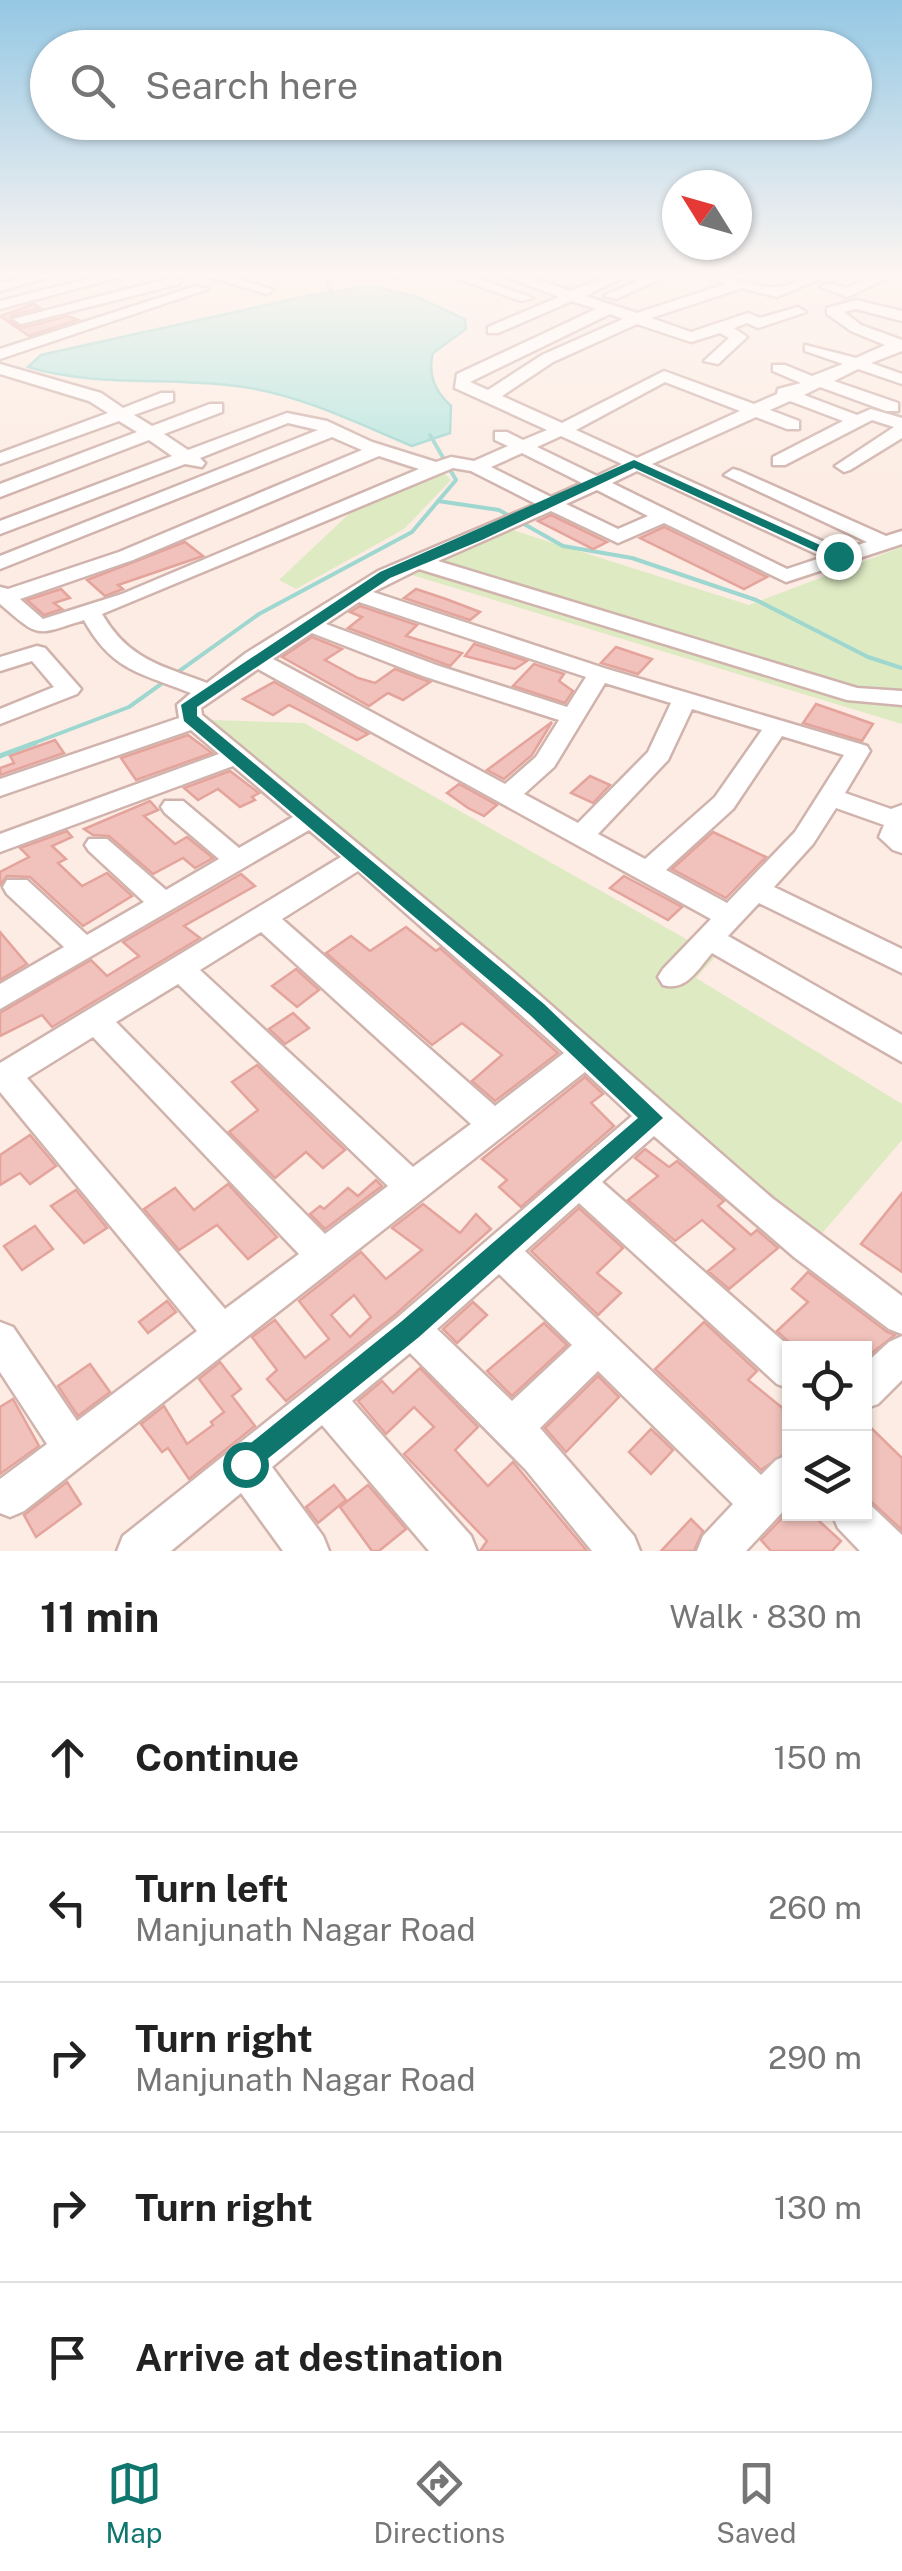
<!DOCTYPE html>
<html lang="en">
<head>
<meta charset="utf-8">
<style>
  :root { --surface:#fff; --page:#f2f2f2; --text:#222; --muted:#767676; --line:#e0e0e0; --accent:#0f766e }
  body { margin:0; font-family:"Public Sans",sans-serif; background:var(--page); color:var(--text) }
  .controls { position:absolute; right:30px; bottom:30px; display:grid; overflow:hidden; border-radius:0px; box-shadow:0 2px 8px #0004 }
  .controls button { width:90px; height:90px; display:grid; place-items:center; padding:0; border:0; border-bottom:2px solid var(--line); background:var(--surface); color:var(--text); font:50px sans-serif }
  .compass { position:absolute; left:662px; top:170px; width:90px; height:90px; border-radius:50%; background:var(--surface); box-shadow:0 2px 8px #0004; rotate:307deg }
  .stop { position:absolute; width:30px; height:30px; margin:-22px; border:8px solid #0f766e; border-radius:50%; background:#fff }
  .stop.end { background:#0f766e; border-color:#fff; box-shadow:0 2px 10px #0008 }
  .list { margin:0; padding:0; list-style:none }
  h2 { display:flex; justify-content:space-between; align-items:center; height:130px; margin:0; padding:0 40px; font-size:42px }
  h2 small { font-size:32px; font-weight:400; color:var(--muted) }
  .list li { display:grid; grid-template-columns:65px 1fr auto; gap:30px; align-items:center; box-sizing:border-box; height:150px; padding:0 40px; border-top:2px solid var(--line) }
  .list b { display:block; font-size:38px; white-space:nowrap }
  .list p { margin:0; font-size:32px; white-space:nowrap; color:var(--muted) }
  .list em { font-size:32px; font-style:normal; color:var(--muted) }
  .icon { flex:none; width:55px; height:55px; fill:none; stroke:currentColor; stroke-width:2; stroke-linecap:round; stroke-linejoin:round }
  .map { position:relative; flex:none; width:902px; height:1551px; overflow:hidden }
  .search { position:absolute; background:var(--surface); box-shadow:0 2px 8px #0004; left:30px; right:30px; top:30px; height:110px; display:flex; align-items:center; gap:25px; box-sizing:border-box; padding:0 35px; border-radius:55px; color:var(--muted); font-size:38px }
  .sheet { height:880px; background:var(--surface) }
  nav { display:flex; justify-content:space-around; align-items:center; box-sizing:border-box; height:140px; border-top:2px solid var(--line); background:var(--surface); font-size:28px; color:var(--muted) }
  nav a { display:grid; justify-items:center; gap:5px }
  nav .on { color:var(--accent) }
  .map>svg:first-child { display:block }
</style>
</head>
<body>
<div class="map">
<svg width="902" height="1551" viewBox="0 0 902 1551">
  <rect width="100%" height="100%" fill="#fcece3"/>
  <!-- green -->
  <g fill="#ddeac2">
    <polygon points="441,470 451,480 404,529 296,589 279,580 350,513"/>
    <polygon points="509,529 749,605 902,547 902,724 412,575"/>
    <polygon points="210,720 304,723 716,956 696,978 902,1104 902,1140 818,1238"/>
  </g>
  <!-- water -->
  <path fill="#b8e6df" stroke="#9ed7d0" stroke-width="2.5" d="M371,286l46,11 48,22 1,10 -33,24c-6,23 3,39 18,53l-1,27 -38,13c-55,-23 -109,-50 -168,-59 -71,-11 -146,1 -216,-20l13,-12 271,-60z"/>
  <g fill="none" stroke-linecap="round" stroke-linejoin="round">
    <!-- stream-far1 -->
    <g stroke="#9ed7d0" stroke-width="4">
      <polyline points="332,295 328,283 338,273"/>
      <polyline points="438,501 499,510 563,546 632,558 756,600 868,657 902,668"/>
      <polyline points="29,745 129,707 259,614 412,532 456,480 430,435"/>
    </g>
    <!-- stream -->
    <polyline stroke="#9ed7d0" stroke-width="5" points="0,756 35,743"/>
  </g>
  <!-- building -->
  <g fill="#f1c1bb" stroke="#e4a39b" stroke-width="2.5" fill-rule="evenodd">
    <polygon points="34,304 40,308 12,315 11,322 22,328 68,316 78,320 29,336 0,316"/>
    <polygon points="551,515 607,542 593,549 538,521"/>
    <polygon points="664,527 767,577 744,589 640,538"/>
    <polygon points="185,542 203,556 118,585 123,589 105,596 87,580"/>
    <polygon points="61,589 70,598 54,603 62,609 44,615 27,600"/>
    <polygon points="416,589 446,599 480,612 470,620 404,598"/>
    <polygon points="360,606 417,625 406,636 462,653 450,666 348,628 362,617 350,612"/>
    <polygon points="312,637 342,649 325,660 358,678 375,683 395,669 430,682 403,700 388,693 369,706 282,657"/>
    <polygon points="474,644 527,661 515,669 465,656"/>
    <polygon points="616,647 652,659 638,674 601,663"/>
    <polygon points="534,664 564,674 559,681 573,691 565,703 513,686"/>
    <polygon points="274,682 368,734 357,740 289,705 273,715 243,699"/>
    <polygon points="816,704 842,713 873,724 862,741 803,723"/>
    <polygon points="552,722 532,755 504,779 487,770"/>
    <polygon points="188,735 212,753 136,780 121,758"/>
    <polygon points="55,740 64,753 0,775 0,768 14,763 10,756"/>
    <polygon points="230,771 259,793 252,797 255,800 240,807 218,789 198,800 184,788"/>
    <polygon points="590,776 610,785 593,803 571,793"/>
    <polygon points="459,784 497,805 484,816 468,808 447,793"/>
    <polygon points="150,801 158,810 144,816 175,844 187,837 213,858 195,868 183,858 153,874 109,836 93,835 84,829"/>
    <polygon points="67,831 72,837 52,846 66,859 58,863 82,886 107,873 132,896 83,926 30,877 7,876 0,885 0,872 29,857 20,848"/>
    <polygon points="713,832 766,857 726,898 672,869"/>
    <polygon points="241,874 255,886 184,926 200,938 52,1027 42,1015 0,1036 0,1013 91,960 107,976 139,956 123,942"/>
    <polygon points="624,876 682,907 668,920 610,888"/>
    <polygon points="406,927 436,951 440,948 558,1053 495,1101 472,1081 502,1055 462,1023 432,1045 326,953 351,936 370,951"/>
    <polygon points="0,932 27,964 0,980"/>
    <polygon points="296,969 319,990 297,1007 272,986"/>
    <polygon points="293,1013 309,1028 285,1044 269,1029"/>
    <polygon points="257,1065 328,1134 345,1150 323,1168 306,1152 275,1178 229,1132 258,1110 232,1082"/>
    <polygon points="585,1077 603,1094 591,1103 614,1126 521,1207 499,1187 507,1180 482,1159"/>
    <polygon points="30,1135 56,1166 30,1184 20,1173 0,1185 0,1155"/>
    <polygon points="645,1149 669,1167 677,1161 724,1201 718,1206 751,1235 757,1230 778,1248 729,1289 708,1271 735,1249 702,1220 675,1241 628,1200 658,1176 635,1158"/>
    <polygon points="376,1180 382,1186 325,1229 310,1214 320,1206 324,1209 348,1188 358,1196"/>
    <polygon points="228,1184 277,1237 248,1259 217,1225 179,1250 144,1209 175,1188 194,1210"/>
    <polygon points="76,1190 107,1228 84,1243 51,1206"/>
    <polygon points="902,1193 902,1272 861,1244"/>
    <path d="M423,1204l37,29 16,-19 15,15 -95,85 -110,87 -19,-22 10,-9 -25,-33 23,-17 30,38 24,-19 -30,-38 62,-49 25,27 36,-29 -30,-22zM354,1295l17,22 -21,20 -19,-22z"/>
    <polygon points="579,1208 623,1248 597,1273 621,1293 598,1315 531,1251"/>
    <polygon points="35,1226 53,1249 22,1270 4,1246"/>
    <polygon points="808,1272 887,1332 895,1335 864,1359 864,1348 795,1348 777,1331 808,1302 792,1289"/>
    <polygon points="167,1301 176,1312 148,1333 139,1322"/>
    <polygon points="473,1302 487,1315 457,1343 443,1329"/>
    <polygon points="704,1322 757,1371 748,1380 790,1414 790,1450 761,1470 655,1369"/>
    <polygon points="544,1323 567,1345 512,1396 487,1371"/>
    <polygon points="220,1362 241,1389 232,1396 255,1426 189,1479 168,1448 162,1452 141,1424 164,1406 187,1444 213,1425 211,1422 224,1412 199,1379"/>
    <polygon points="90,1364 110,1392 78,1416 58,1386"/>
    <polygon points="420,1368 478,1427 455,1450 488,1486 513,1462 587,1551 480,1551 487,1541 404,1454 434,1427 414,1407 386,1434 358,1401 382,1381 393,1393"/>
    <polygon points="598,1376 619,1397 566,1452 545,1428"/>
    <polygon points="13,1399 39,1446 0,1474 0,1407"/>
    <polygon points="864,1421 902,1458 902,1530 864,1495"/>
    <polygon points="651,1429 673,1450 651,1474 629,1452"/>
    <polygon points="67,1482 81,1504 36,1537 24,1515"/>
    <polygon points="334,1485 346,1500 318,1523 306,1507"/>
    <polygon points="368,1485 406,1529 379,1551 372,1551 340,1507"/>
    <polygon points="790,1510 824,1514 818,1520 841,1541 832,1551 771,1551 761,1540"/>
    <polygon points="691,1519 703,1531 694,1551 661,1551"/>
  </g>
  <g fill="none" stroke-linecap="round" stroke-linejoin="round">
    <defs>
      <g id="minor">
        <polygon points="40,273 60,274 0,291 0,283"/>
        <polygon points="111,273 135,273 0,309 0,301"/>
        <polygon points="196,273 219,273 274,290 267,294"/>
        <polygon points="387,273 420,273 394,277"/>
        <polygon points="442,273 463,273 533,298 521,301"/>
        <path d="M497,273h21l53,18 43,-18h19l-48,23 52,17 89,-29 -29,-11c24,0 64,17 81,14 21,-3 34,-14 56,-14l-57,24 -35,-9 -91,30 40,14 57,-19 12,5 38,-11 8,5 -48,16 -11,-5 -13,5 13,9 -29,27 -14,-3 25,-23 -9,-5 -29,9 -54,-18 -84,38 -51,34 60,27 102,-52 90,33 23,-10 1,-5 23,-6 -28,-12v-6h12l27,11 31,-12 -38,-13v-6l51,13 29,-13 -34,-14 -24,-17v-6l29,-8 46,11v10l-46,-12 -12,3 17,13 41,15v11l-31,12 31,11v10l-44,-15 -24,12 64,22v8h-12l-66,-24 -16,8 53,20 14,-6 31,9v20l-52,32 -6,2 -9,-6 59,-39 -22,-7 -87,45h-12v-8l70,-36 -53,-20 -20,9 29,11v8h-12l-31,-12 -104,47 190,86 25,-8 -143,-67 9,-6 7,2 146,65 16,-5v13l-116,38 -122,-59 -46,20 -67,-32 -113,50 419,127 45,3v14l-55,-5 -428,-131 -46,23 234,77 260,77 3,5 -25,42 46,16 11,-4v48l-9,-3 -14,-13 5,-12 -48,-17 -23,36 -39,43 128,62v24l-143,-70 -31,33 174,99v27l-190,-109c-14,16 -26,39 -49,32l-5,-8 5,-8 48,-50 -453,-250 -57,39 1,7 303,250 267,233 130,98v38l-13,-5 -95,-72 -140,-121 -52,46 190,167 -2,40 -13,-5 -198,-181 -54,48 236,224 15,-15 14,-6v50l-44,47h-49l6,-15 30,-32 -135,-133 -58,57 94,108 6,15h-48l-66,-81 -116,-117 -58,48 119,135 6,15h-48l-107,-126 -50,42 51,69 6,15h-46l-42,-58 -70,58h-54l6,-15 275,-219 234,-201 -47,-44 -561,439 -14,6 -10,-4v-34l47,-35 -47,-72v-50l13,5 64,94 120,-90 -197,-239v-29l341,-206 -32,-27 -309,179v-25l64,-37 -57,-53 -4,-7 4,-7h20l60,55 57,-33 -55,-51 -4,-6 4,-6h18l59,51 53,-31 -54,-46 -4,-6 4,-6h18l56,47 54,-31 -60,-51 -233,86v-18l219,-80 -28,-24 -191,66v-17l179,-61 -2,-13 14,-12c-50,-20 -79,-22 -107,-73 -50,16 -44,18 -84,-16v-17l8,2 111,-37 243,-102 -30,-13 -332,132v-13l318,-126 -30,-7 -88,35 5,5 -3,4 -17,-3 -185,70v-13l172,-65 -23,-16 -149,57v-13l137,-52 -18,-11 -119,43v-11l108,-40 -19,-12 -89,-27v-10l101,29 22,15 38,-15h12v8l-39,14 18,11 58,-22h12v8l-58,22 24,16 99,-37 40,8 45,21 64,20 15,-5 23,4 34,-15 -13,-6v-8h12l16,8 24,-10 -92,-42 2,-14 139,-65 -24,-8 -74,32h-10v-6l71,-30zM610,314l13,5 -81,36 -54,35 -18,-8zM665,382l75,29 -103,47 -61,-28zM561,436l61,28 -25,12 -60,-29zM522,453l60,30 -31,14 -60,-30zM379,456l40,13 -297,125 -79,25 -23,-20 113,-39zM453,468l18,3 65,33 -158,67 -132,82 -39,30c-47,-18 -78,-23 -105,-69zM637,471l186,86 -36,12 -175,-86zM597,490l51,26 -30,13 -52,-25zM359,602l227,75 -19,30 -128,-41 -113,-42zM312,633l111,43 136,44 -23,37 -31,27 -232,-125zM605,683l66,20 -23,49 -70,71 -54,-29 30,-27zM692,709l70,21 -47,67 -70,62 -47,-25 70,-74zM782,736l62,19 -49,77 -68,71 -61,-33 67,-61zM358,871l206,182 -69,53 -213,-187zM261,932l210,192 -58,43 -213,-197zM178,984l210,202 -63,48 -209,-212zM93,1037l206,217 -74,55 -198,-231zM499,1274l73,71 -60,56 -75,-72z"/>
        <polygon points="654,273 673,273 616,299 604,296"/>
        <polygon points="880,273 899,273 847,297 821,287 828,283 846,288"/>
        <polygon points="174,277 181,281 179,284 21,324 13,319"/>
        <polygon points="196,286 208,289 0,359 0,349"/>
        <polygon points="37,646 45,648 81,689 77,694 0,724 0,709 54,687 32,661 0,671 0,657"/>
        <polygon points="902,1336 902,1380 878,1404 864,1409 864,1365 889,1342"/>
        <polygon points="864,1499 902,1535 902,1551 860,1551 838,1528 832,1514 864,1514"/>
      </g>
    </defs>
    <!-- minor casing -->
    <use href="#minor" stroke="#d0b3ad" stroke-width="5"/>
    <!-- minor -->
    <use href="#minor" fill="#fff" fill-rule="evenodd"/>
  </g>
  <!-- sky -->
  <linearGradient id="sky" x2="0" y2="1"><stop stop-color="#95c8e4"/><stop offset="0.56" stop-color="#fef6f2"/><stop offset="1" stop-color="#fef6f2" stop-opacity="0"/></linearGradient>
  <rect width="902" height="490" fill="url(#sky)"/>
  <!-- route -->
  <polygon fill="#0f766e" points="634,460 844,556 833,559 634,468 482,540 390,578 197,707 197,716 544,1004 663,1118 419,1337 245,1477 236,1473 232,1464 236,1455 402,1321 638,1118 530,1015 184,721 181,705 380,572"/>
</svg>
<div class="controls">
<button><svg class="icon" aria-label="locate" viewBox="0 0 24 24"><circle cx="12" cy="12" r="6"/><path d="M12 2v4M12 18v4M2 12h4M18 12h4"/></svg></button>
<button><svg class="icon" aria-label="layers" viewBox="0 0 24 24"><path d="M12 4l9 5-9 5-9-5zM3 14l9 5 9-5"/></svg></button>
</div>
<svg class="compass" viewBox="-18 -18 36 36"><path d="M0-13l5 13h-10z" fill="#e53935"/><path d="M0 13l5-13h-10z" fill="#767676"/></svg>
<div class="stop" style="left:245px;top:1464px"></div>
<div class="stop end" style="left:838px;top:556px"></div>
<div class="search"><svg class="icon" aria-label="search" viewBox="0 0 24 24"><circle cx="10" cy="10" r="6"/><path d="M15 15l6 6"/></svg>Search here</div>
</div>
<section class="sheet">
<h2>11 min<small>Walk · 830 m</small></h2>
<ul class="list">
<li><svg class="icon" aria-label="ahead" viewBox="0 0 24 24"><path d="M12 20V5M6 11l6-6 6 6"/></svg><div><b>Continue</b></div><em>150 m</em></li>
<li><svg class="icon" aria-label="left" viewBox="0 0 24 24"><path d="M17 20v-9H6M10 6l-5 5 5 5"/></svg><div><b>Turn left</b><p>Manjunath Nagar Road</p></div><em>260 m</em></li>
<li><svg class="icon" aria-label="right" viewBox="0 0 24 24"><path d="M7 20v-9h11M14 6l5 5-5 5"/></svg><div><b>Turn right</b><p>Manjunath Nagar Road</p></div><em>290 m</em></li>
<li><svg class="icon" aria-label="right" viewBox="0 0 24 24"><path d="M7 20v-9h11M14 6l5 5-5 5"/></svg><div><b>Turn right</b></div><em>130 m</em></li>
<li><svg class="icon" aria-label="arrive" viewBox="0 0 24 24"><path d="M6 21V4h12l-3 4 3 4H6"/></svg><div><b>Arrive at destination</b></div></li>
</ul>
</section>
<nav>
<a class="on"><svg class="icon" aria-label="map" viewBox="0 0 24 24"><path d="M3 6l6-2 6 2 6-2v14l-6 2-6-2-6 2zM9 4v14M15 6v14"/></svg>Map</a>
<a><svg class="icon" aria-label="directions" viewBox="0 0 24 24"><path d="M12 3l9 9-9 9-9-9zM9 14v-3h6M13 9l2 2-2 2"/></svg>Directions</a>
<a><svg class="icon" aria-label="saved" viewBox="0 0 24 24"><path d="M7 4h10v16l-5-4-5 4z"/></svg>Saved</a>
</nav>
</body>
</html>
